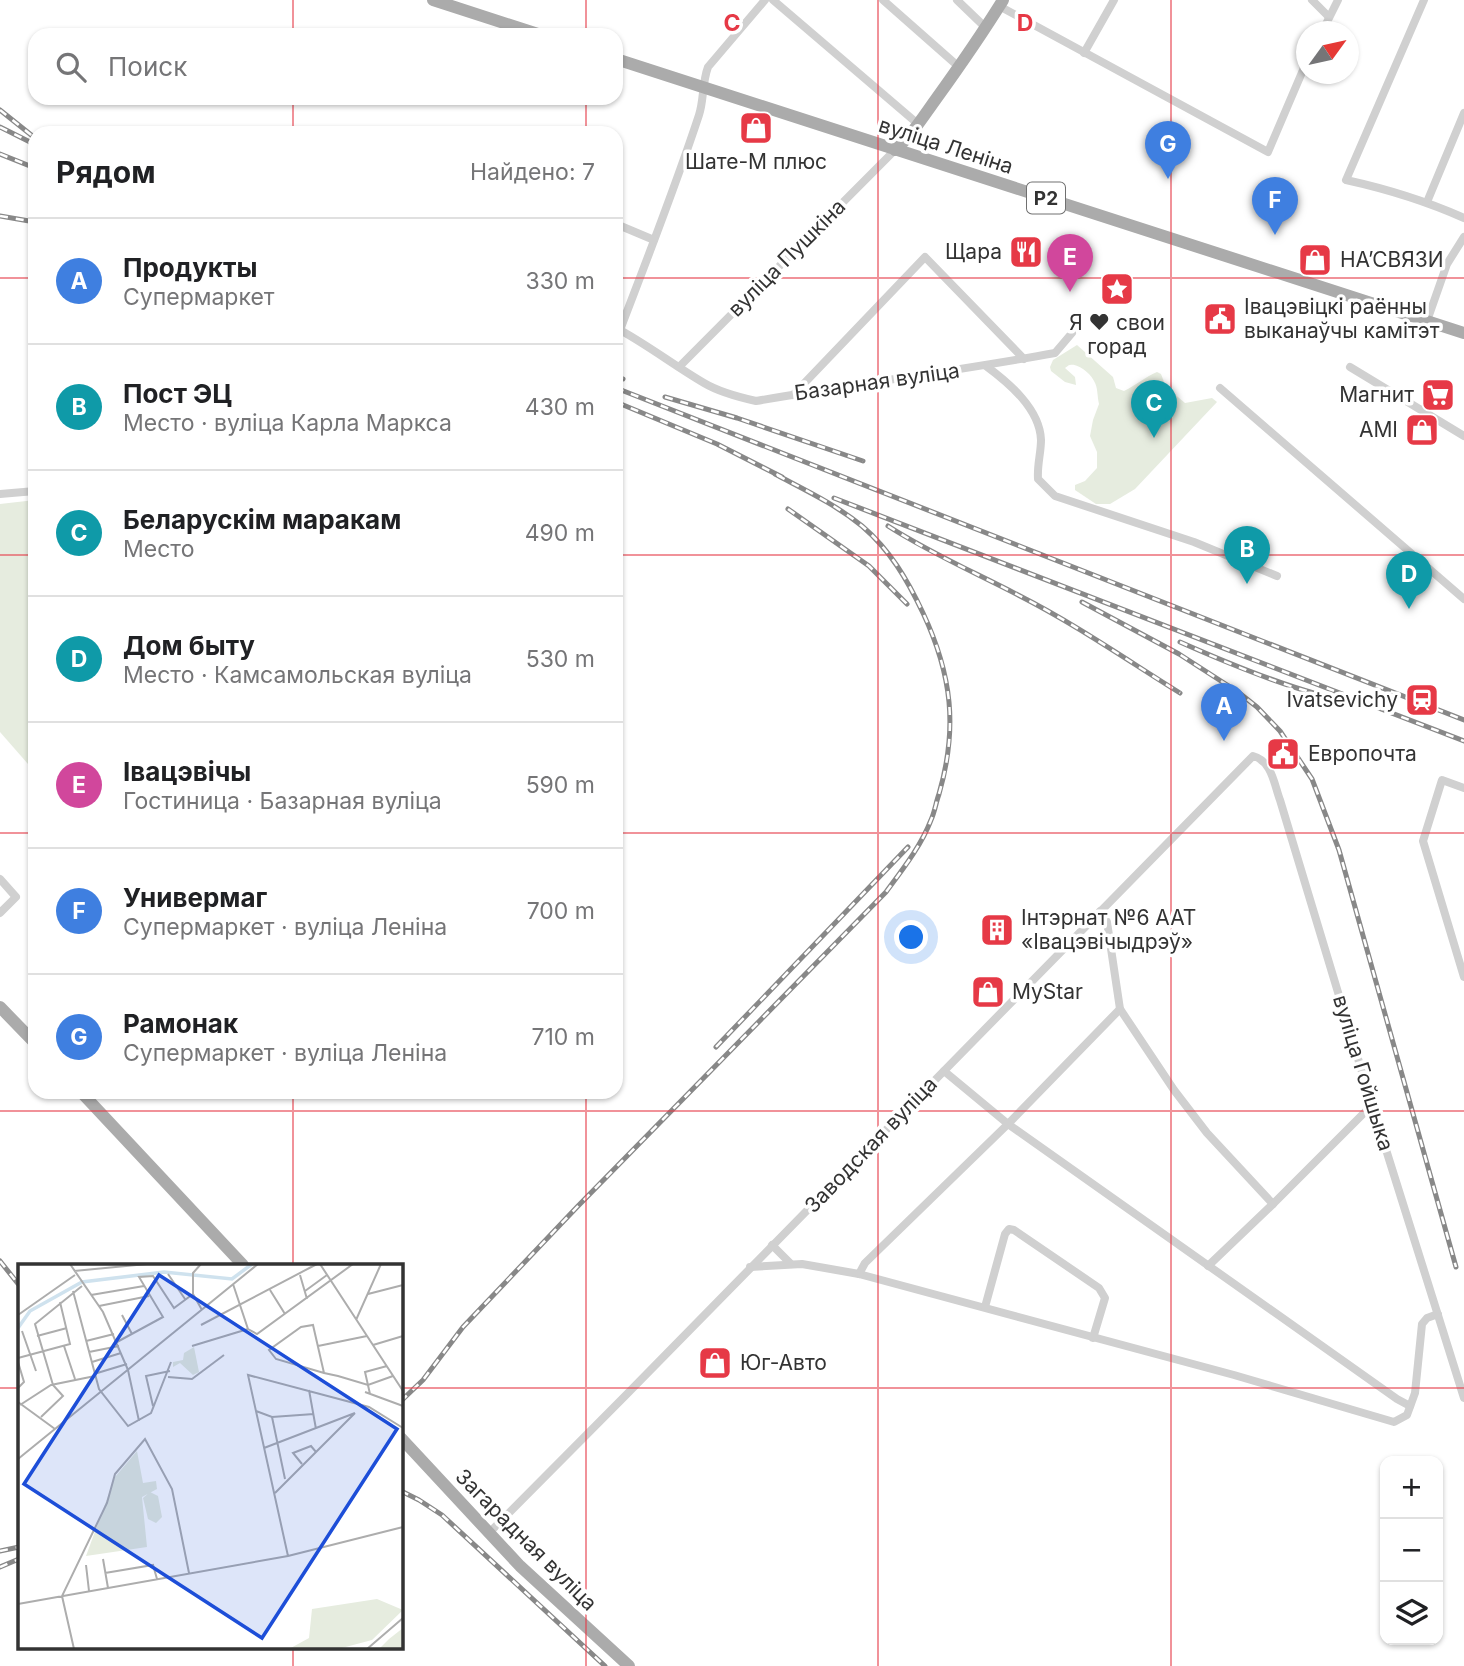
<!DOCTYPE html>
<html lang="ru">
<head>
<meta charset="utf-8">
<style>
  :root { --surface:#fff; --page:#f6f6f6; --text:#202124; --muted:#757577; --line:#e0e0e0; --accent:#d93025 }
  body { margin:0; font-family:Inter,sans-serif; background:var(--page); color:var(--text) }
  .controls { position:absolute; right:21px; bottom:21px; display:grid; overflow:hidden; border-radius:14px; box-shadow:0 2px 5px #0004 }
  .controls button { width:63px; height:63px; display:grid; place-items:center; padding:0; border:0; border-bottom:2px solid var(--line); background:var(--surface); color:var(--text); font:35px sans-serif }
  .compass { position:absolute; left:1296px; top:21px; width:63px; height:63px; border-radius:50%; background:var(--surface); box-shadow:0 2px 5px #0004; rotate:57deg }
  .you { position:absolute; left:912px; top:938px; width:24px; height:24px; margin:-18px; border:5px solid #fff; border-radius:50%; background:#1a73e8; box-shadow:0 0 0 10px #1a73e833 }
  .badge { display:grid; place-items:center; width:46px; height:46px; border-radius:50%; background:var(--accent); color:#fff; font-size:23px; font-weight:700 }
  .pin { position:absolute; translate:-50% -58px; filter:drop-shadow(0 2px 4px #0008) }
  .pin::after { content:''; position:absolute; top:37px; width:24px; height:21px; background:inherit; clip-path:polygon(0 0,100% 0,50% 100%) }
  .list { margin:0; padding:0; list-style:none }
  h2 { display:flex; justify-content:space-between; align-items:center; height:91px; margin:0; padding:0 28px; font-size:30px }
  h2 small { font-size:23px; font-weight:400; color:var(--muted) }
  .list li { display:grid; grid-template-columns:46px 1fr auto; gap:21px; align-items:center; box-sizing:border-box; height:126px; padding:0 28px; border-top:2px solid var(--line) }
  .list b { display:block; font-size:26px; white-space:nowrap }
  .list p { margin:0; font-size:23px; white-space:nowrap; color:var(--muted) }
  .list em { font-size:23px; font-style:normal; color:var(--muted) }
  .icon { flex:none; width:38px; height:38px; fill:none; stroke:currentColor; stroke-width:2; stroke-linecap:round; stroke-linejoin:round }
  .map { position:relative; flex:none; width:1464px; height:1666px; overflow:hidden }
  .search { position:absolute; background:var(--surface); box-shadow:0 2px 5px #0004; left:28px; top:28px; width:595px; height:77px; display:flex; align-items:center; gap:18px; box-sizing:border-box; padding:0 24px; border-radius:21px; color:var(--muted); font-size:26px }
  .panel { position:absolute; background:var(--surface); box-shadow:0 2px 5px #0004; left:28px; top:126px; width:595px; height:973px; border-radius:21px }
  .map>svg:first-child { display:block }
</style>
</head>
<body>
<div class="map">
<svg width="1464" height="1666" viewBox="0 0 1464 1666">
  <rect width="100%" height="100%" fill="#fff"/>
  <!-- green -->
  <g fill="#e6ecdf">
    <path d="M1077,345l36,32 3,11 8,3c12,-6 21,-14 33,-19l4,2 5,13 19,16 27,-5 5,4 -82,87 -25,15h-14l-21,-14v-5l10,-4 12,-13v-16l-7,-16 3,-16 6,-16c-2,-8 -1,-17 -5,-23 -3,-7 -16,-18 -24,-16 -2,0 -3,2 -5,3l10,9 1,8 -11,-3 -14,-11 -1,-4 3,-7z"/>
    <polygon points="35,500 35,772 0,732 0,504"/>
  </g>
  <g fill="none" stroke-linecap="round" stroke-linejoin="round">
    <!-- minor -->
    <g stroke="#d0d0d0" stroke-width="8">
      <path d="M765,0l-57,67c-6,16 -4,33 -9,48 -24,73 -52,144 -79,215 29,16 55,36 84,53 15,9 34,14 52,18 99,-17 200,-30 299,-48l17,-20"/>
      <polyline points="773,0 918,124"/>
      <polyline points="883,0 959,67"/>
      <polyline points="957,0 985,27"/>
      <polyline points="1312,0 1329,17"/>
      <path d="M1424,0l-78,180c41,9 80,21 118,38"/>
      <polyline points="999,6 1268,152 1306,63"/>
      <polyline points="1322,32 1338,0"/>
      <polyline points="1084,53 1114,0"/>
      <polyline points="1427,202 1464,113"/>
      <polyline points="616,224 654,240"/>
      <polyline points="1427,321 1447,264 1464,237"/>
      <path d="M986,366c23,17 54,43 55,74 0,13 -4,25 -3,39l17,17 139,46 83,34"/>
      <polyline points="679,367 895,150"/>
      <polyline points="1350,367 1464,436"/>
      <polyline points="1220,388 1464,599"/>
      <polyline points="793,395 925,257 1024,359"/>
      <polyline points="0,494 35,491"/>
      <polyline points="1464,788 1442,780 1423,841 1464,977"/>
      <polyline points="0,879 16,897 0,913"/>
      <polyline points="1100,911 1107,922 1120,1009 1174,1090 1207,1133 1273,1204"/>
      <polyline points="944,1071 1008,1124 1397,1399 1410,1406"/>
      <polyline points="772,1245 791,1264"/>
      <polyline points="1208,1266 1273,1204 1372,1105"/>
      <polyline points="750,1267 802,1264 859,1274 1234,1375 1394,1422 1407,1415 1415,1393 1422,1324 1427,1318 1438,1314"/>
      <polyline points="859,1274 865,1263 1008,1124 1120,1009"/>
      <polyline points="985,1307 1005,1234 1009,1229 1014,1230 1099,1288 1105,1298 1093,1338"/>
      <path d="M488,1534l138,-139 627,-639c19,5 21,28 27,44l92,305 92,293"/>
    </g>
    <!-- primary -->
    <g stroke="#ababab" stroke-width="12">
      <polyline points="433,0 541,35"/>
      <polyline points="616,59 1464,333"/>
      <path d="M895,150c17,-15 28,-33 41,-51 23,-32 46,-65 67,-99"/>
      <polyline points="0,1007 35,1043"/>
      <polyline points="81,1092 243,1265"/>
      <polyline points="401,1438 520,1566 629,1666"/>
    </g>
    <defs>
      <g id="rail">
        <polyline points="0,110 35,138"/>
        <polyline points="0,127 32,143"/>
        <polyline points="0,154 35,168"/>
        <polyline points="0,216 35,222"/>
        <polyline points="616,376 623,379"/>
        <polyline points="616,388 1464,720"/>
        <polyline points="665,397 737,418 863,461"/>
        <polyline points="616,402 717,444 782,477"/>
        <polyline points="834,498 1464,741"/>
        <polyline points="788,509 869,566 907,604"/>
        <path d="M888,526c42,27 88,47 132,70 55,28 107,64 160,97"/>
        <polyline points="1082,602 1179,654 1238,692 1257,707 1280,731 1312,779 1339,850 1456,1267"/>
        <path d="M1180,642c45,20 90,39 137,52"/>
        <polyline points="716,1047 908,847"/>
        <polyline points="0,1261 19,1285"/>
        <path d="M401,1401l22,-21 40,-53 115,-121 308,-314c17,-23 35,-46 45,-72 4,-9 5,-18 8,-26 19,-66 13,-119 -16,-181 -16,-34 -33,-63 -61,-87 -27,-22 -57,-36 -87,-52"/>
        <polyline points="401,1491 419,1500 442,1515 605,1666"/>
        <polyline points="0,1551 19,1547"/>
        <polyline points="0,1567 19,1559"/>
      </g>
    </defs>
    <!-- rail casing -->
    <use href="#rail" stroke="#888" stroke-width="5"/>
    <!-- rail -->
    <use href="#rail" stroke="#fff" stroke-width="2.5" stroke-dasharray="8" stroke-linecap="butt"/>
  </g>
  <!-- grid -->
  <path fill="none" stroke="#e63946" stroke-width="2" stroke-opacity="0.55" d="M293,0v35M586,0v35M878,0v1666M1171,0v1666M293,98v35M586,98v35M0,278h35M616,278h848M0,555h35M616,555h848M0,833h35M616,833h848M293,1092v173M586,1092v574M0,1111h1464M0,1388h19M401,1388h1063M293,1647v19"/>
  <!-- icons -->
  <defs>
    <symbol id="shop-square" viewBox="-11 -11 22 22"><rect x="-9" y="-9" width="18" height="18" rx="4" fill="#e63946" stroke="#fff"/><path d="M-5-2.5h2.3a2.7 3.5 0 0 1 5.4 0H5L5.5 6h-11ZM-1.5-2.5h3a1.5 2.3 0 0 0-3 0Z" fill="#fff"/></symbol>
    <symbol id="restaurant-square" viewBox="-11 -11 22 22"><rect x="-9" y="-9" width="18" height="18" rx="4" fill="#e63946" stroke="#fff"/><path d="M-5-6h1v4h1v-4h1v4h1v-4h1v5L-1.5 .5V6h-2V.5L-5-1ZM5-6V6H3V1.5H1.5Q1.5-4 5-6Z" fill="#fff"/></symbol>
    <symbol id="sight-square" viewBox="-11 -11 22 22"><rect x="-9" y="-9" width="18" height="18" rx="4" fill="#e63946" stroke="#fff"/><path d="M0-6L1.8-2.2L6-1.7L2.9 1.2L3.7 5.4L0 3.3L-3.7 5.4L-2.9 1.2L-6-1.7L-1.8-2.2Z" fill="#fff"/></symbol>
    <symbol id="civic-square" viewBox="-11 -11 22 22"><rect x="-9" y="-9" width="18" height="18" rx="4" fill="#e63946" stroke="#fff"/><path d="M-.6-6.5H3V-4.5H.6V-3L4-1V1h2V6H-6V1h2V-1L-.6-3ZM-1.2 2.5V6h2.4V2.5Z" fill="#fff"/></symbol>
    <symbol id="supermarket-square" viewBox="-11 -11 22 22"><rect x="-9" y="-9" width="18" height="18" rx="4" fill="#e63946" stroke="#fff"/><path d="M-6-5.5h2.5l.6 2H6L4.5 2H-2.5L-4.4-4H-6ZM-1.5 3.2a1.3 1.3 0 1 0 .1 0ZM3 3.2a1.3 1.3 0 1 0 .1 0Z" fill="#fff"/></symbol>
    <symbol id="station-square" viewBox="-11 -11 22 22"><rect x="-9" y="-9" width="18" height="18" rx="4" fill="#e63946" stroke="#fff"/><path d="M-3-6H3Q5-6 5-4V2Q5 4 3 4L4.5 6H3L1.5 4h-3L-3 6H-4.5L-3 4Q-5 4-5 2V-4Q-5-6-3-6ZM-3.5-4v3h7v-3ZM-3.5 1v1.5H-2V1ZM2 1v1.5H3.5V1Z" fill="#fff"/></symbol>
    <symbol id="building-square" viewBox="-11 -11 22 22"><rect x="-9" y="-9" width="18" height="18" rx="4" fill="#e63946" stroke="#fff"/><path d="M-4-6H4V6H1V3H-1V6H-4ZM-2.5-4.3h1.7v1.8h-1.7ZM.8-4.3h1.7v1.8H.8ZM-2.5-1h1.7V.8h-1.7ZM.8-1h1.7V.8H.8Z" fill="#fff"/></symbol>
  </defs>
  <g fill-rule="evenodd">
    <use href="#shop-square" x="737" y="109" width="38" height="38"/>
    <use href="#restaurant-square" x="1007" y="233" width="38" height="38"/>
    <use href="#shop-square" x="1296" y="241" width="38" height="38"/>
    <use href="#sight-square" x="1098" y="270" width="38" height="38"/>
    <use href="#civic-square" x="1201" y="300" width="38" height="38"/>
    <use href="#supermarket-square" x="1419" y="376" width="38" height="38"/>
    <use href="#shop-square" x="1403" y="411" width="38" height="38"/>
    <use href="#station-square" x="1403" y="681" width="38" height="38"/>
    <use href="#civic-square" x="1264" y="735" width="38" height="38"/>
    <use href="#building-square" x="978" y="911" width="38" height="38"/>
    <use href="#shop-square" x="969" y="973" width="38" height="38"/>
    <use href="#shop-square" x="696" y="1344" width="38" height="38"/>
  </g>
  <g text-anchor="middle" stroke-width="7" stroke-linejoin="round" paint-order="stroke">
    <!-- shield labels -->
    <rect fill="#fff" stroke="#707070" stroke-width="2" x="1027" y="182.5" width="38" height="31" rx="5"/>
    <g font-size="19" font-weight="bold" fill="#333">
      <text x="1046" y="205">Р2</text>
    </g>
    <!-- street labels -->
    <g font-size="21" fill="#333" stroke="#fff">
      <text transform="translate(946 146) rotate(18)" y="7">вуліца Леніна</text>
      <text transform="translate(787 258) rotate(-45)" y="7">вуліца Пушкіна</text>
      <text transform="translate(877 382) rotate(-8)" y="7">Базарная вуліца</text>
      <text transform="translate(1363 1073) rotate(73)" y="7">вуліца Гойшыка</text>
      <text transform="translate(871 1145) rotate(-46)" y="7">Заводская вуліца</text>
      <text transform="translate(526 1540) rotate(45)" y="7">Загарадная вуліца</text>
    </g>
    <!-- poi labels -->
    <g font-size="21" fill="#333" stroke="#fff" text-anchor="start">
      <text x="756" y="169" text-anchor="middle">Шате-М плюс</text>
      <text x="1002" y="259" text-anchor="end">Щара</text>
      <text x="1340" y="267">НАʼСВЯЗИ</text>
      <text x="1244" y="314">Івацэвіцкі раённы<tspan x="1244" dy="24">выканаўчы камітэт</tspan></text>
      <text x="1117" y="330" text-anchor="middle">Я ❤ свои<tspan x="1117" dy="24">горад</tspan></text>
      <text x="1414" y="402" text-anchor="end">Магнит</text>
      <text x="1398" y="437" text-anchor="end">AMI</text>
      <text x="1398" y="707" text-anchor="end">Ivatsevichy</text>
      <text x="1308" y="761">Европочта</text>
      <text x="1021" y="925">Інтэрнат №6 ААТ<tspan x="1021" dy="24">«Івацэвічыдрэў»</tspan></text>
      <text x="1012" y="999">MyStar</text>
      <text x="740" y="1370">Юг-Авто</text>
    </g>
  </g>
  <!-- overview -->
  <g transform="translate(18 1264)">
    <rect width="385" height="385" fill="#fff"/>
    <path d="M176,83l5,25 -6,3 -13,-12 -7,4v-5l10,-2 1,-7zM119,187l6,32 13,-2 1,8 -15,8 5,50 -61,9 29,-79zM132,228l8,4 4,21 -6,6 -8,-4 -5,-21zM359,335l26,11 -31,30 -34,9h-49l20,-11 3,-29zM385,364v21h-24l10,-10z" fill="#e6ecdf"/>
    <path fill="none" stroke="#cfe2ee" stroke-width="3.5" d="M0,64l12,-17 52,-29 82,-10 68,7 20,-15"/>
    <path fill="none" stroke="#adadad" stroke-width="2" d="M52,0l33,48 25,58M183,0l-8,9v21l9,16M302,0l83,127M56,7l73,-7M150,10l17,25M282,11l7,24M215,20l15,45 9,5 96,-70M252,26l15,24M55,27l26,98 29,37 23,-13 20,-51M287,27l22,-16M350,30l35,-9M73,31l53,-9M81,42l50,-10M0,51l57,-40M104,51l10,19M338,56l25,-56M183,61l116,-61M4,67l14,40M19,72l30,-8M68,77l28,-7M99,78l46,-25 -24,-40 14,-1 21,32 19,-14M355,81l30,-9M46,82l11,33M174,82l56,-17M300,82l49,-10M71,88l30,-6M0,94l52,-14 -10,-42M0,98l6,20 -6,6M74,98l29,-9M110,106l11,51M306,109l-11,-48 -12,2 -32,23 7,9 48,14 14,3 30,9 25,-9M76,110l33,-10M150,113l24,2 32,-24M291,126l7,39M347,128l38,14M352,130l-5,-22 22,-6M0,138l37,27M2,141l31,-20 44,-9M135,142l-7,-30 24,-5M238,147l16,6 42,-3M23,153l22,-21 -10,-11 -18,-61 47,-38M254,153l13,62M246,184l91,-35M0,195l240,-195M284,200l-9,-11 18,-7 5,6M257,229l80,-80M270,292l-40,-181 121,32 34,21M85,295l5,29M68,301l3,26M87,309l48,-8 4,14M0,340l270,-48 115,-29M56,385l-12,-53 45,-93 8,-29 30,-35 27,50 17,84M349,385l36,-31"/>
    <path fill="#1d4ed8" fill-opacity="0.15" stroke="#1d4ed8" stroke-width="3.5" d="M141,11l238,154 -135,209 -238,-154z"/>
    <rect width="385" height="385" fill="none" stroke="#333" stroke-width="3.5"/>
  </g>
  <g font-size="23" text-anchor="middle" font-weight="bold" fill="#e63946" stroke="#fff" stroke-width="7" stroke-linejoin="round" paint-order="stroke">
    <text x="732" y="31">C</text>
    <text x="1025" y="31">D</text>
  </g>
</svg>
<div class="controls">
<button>+</button>
<button>−</button>
<button><svg class="icon" aria-label="layers" viewBox="0 0 24 24"><path d="M12 4l9 5-9 5-9-5zM3 14l9 5 9-5"/></svg></button>
</div>
<svg class="compass" viewBox="-18 -18 36 36"><path d="M0-13l5 13h-10z" fill="#e53935"/><path d="M0 13l5-13h-10z" fill="#757577"/></svg>
<div class="you"></div>
<div class="pin badge" style="left:1224px;top:741px;background:#3f7fe0">A</div>
<div class="pin badge" style="left:1247px;top:584px;background:#0f9aa8">B</div>
<div class="pin badge" style="left:1154px;top:438px;background:#0f9aa8">C</div>
<div class="pin badge" style="left:1409px;top:609px;background:#0f9aa8">D</div>
<div class="pin badge" style="left:1070px;top:292px;background:#d1479c">E</div>
<div class="pin badge" style="left:1275px;top:235px;background:#3f7fe0">F</div>
<div class="pin badge" style="left:1168px;top:179px;background:#3f7fe0">G</div>
<div class="search"><svg class="icon" aria-label="search" viewBox="0 0 24 24"><circle cx="10" cy="10" r="6"/><path d="M15 15l6 6"/></svg>Поиск</div>
<section class="panel">
<h2>Рядом<small>Найдено: 7</small></h2>
<ul class="list">
<li><span class="badge" style="background:#3f7fe0">A</span><div><b>Продукты</b><p>Супермаркет</p></div><em>330 m</em></li>
<li><span class="badge" style="background:#0f9aa8">B</span><div><b>Пост ЭЦ</b><p>Место · вуліца Карла Маркса</p></div><em>430 m</em></li>
<li><span class="badge" style="background:#0f9aa8">C</span><div><b>Беларускім маракам</b><p>Место</p></div><em>490 m</em></li>
<li><span class="badge" style="background:#0f9aa8">D</span><div><b>Дом быту</b><p>Место · Камсамольская вуліца</p></div><em>530 m</em></li>
<li><span class="badge" style="background:#d1479c">E</span><div><b>Івацэвічы</b><p>Гостиница · Базарная вуліца</p></div><em>590 m</em></li>
<li><span class="badge" style="background:#3f7fe0">F</span><div><b>Универмаг</b><p>Супермаркет · вуліца Леніна</p></div><em>700 m</em></li>
<li><span class="badge" style="background:#3f7fe0">G</span><div><b>Рамонак</b><p>Супермаркет · вуліца Леніна</p></div><em>710 m</em></li>
</ul>
</section>
</div>
</body>
</html>
